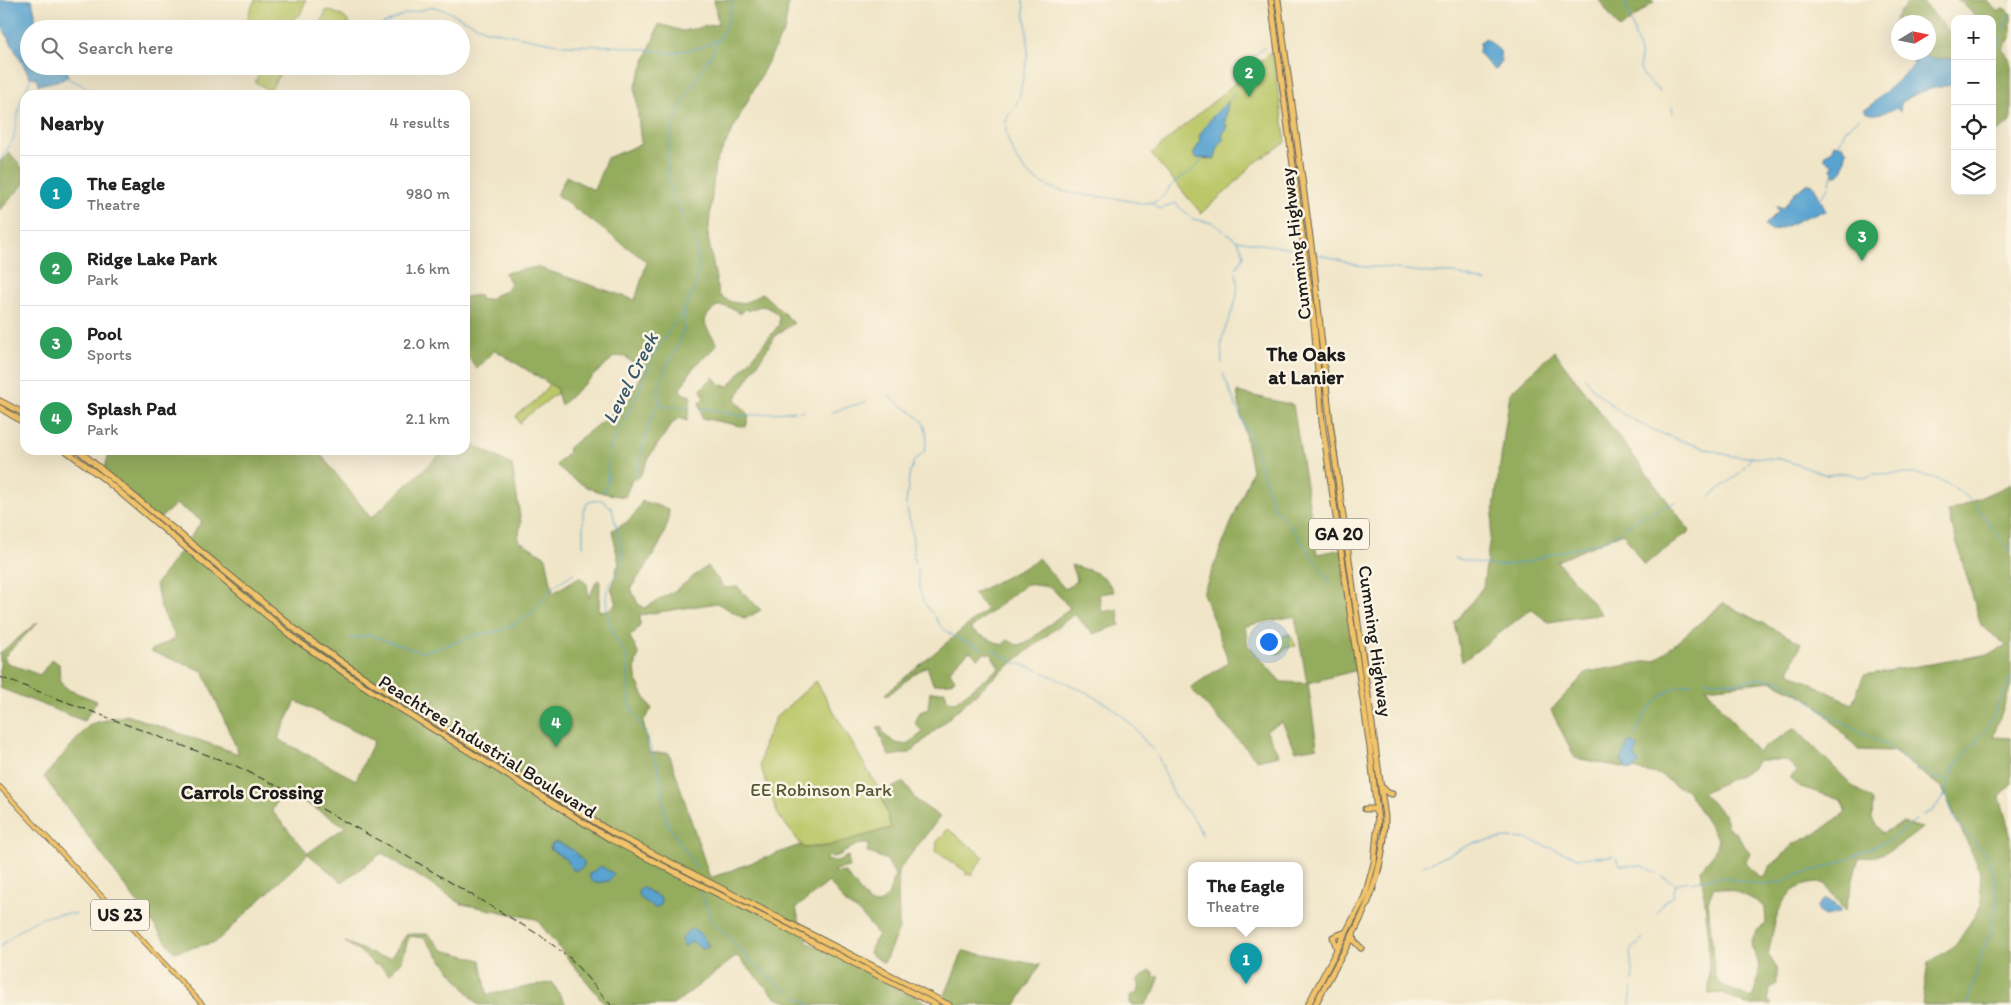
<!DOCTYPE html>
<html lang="en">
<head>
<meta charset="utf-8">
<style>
  :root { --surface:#fff; --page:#f2f2f2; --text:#222; --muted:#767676; --line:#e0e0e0; --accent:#b5179e }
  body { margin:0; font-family:Itim,sans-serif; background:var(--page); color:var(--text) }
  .controls { position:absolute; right:15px; top:15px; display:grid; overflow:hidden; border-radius:10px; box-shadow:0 5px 20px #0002 }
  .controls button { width:45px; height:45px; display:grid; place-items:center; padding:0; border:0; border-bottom:1px solid var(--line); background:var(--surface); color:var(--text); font:25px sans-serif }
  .compass { position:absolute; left:1891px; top:15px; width:45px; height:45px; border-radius:50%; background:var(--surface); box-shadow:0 5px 20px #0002; rotate:80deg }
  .you { position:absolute; left:1268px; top:641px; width:18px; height:18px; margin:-12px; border:4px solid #fff; border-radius:50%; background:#1a73e8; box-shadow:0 0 0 8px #1a73e833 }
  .badge { display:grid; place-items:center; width:32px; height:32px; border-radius:50%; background:var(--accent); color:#fff; font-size:16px; font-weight:700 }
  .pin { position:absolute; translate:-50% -41px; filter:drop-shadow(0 1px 2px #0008) }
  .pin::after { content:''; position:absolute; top:26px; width:18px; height:15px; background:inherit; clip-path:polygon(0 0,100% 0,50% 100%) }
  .popup { position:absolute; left:1188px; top:862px; width:115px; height:65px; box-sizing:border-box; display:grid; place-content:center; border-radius:10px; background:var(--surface); filter:drop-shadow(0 1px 4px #0005); font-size:16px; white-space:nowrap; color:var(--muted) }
  .popup b { font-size:19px; color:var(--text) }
  .popup::after { content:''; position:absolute; left:50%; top:100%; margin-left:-10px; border:10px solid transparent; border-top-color:var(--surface) }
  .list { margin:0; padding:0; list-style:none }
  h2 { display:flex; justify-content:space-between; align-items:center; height:65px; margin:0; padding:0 20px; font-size:21px }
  h2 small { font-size:16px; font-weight:400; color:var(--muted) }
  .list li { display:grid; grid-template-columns:32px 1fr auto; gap:15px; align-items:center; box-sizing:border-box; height:75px; padding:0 20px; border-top:1px solid var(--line) }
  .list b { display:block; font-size:19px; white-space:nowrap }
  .list p { margin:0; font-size:16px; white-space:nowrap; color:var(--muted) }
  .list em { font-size:16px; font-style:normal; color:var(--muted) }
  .icon { flex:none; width:28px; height:28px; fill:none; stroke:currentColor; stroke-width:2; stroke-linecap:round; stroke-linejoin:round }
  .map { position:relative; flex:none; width:2011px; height:1005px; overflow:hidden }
  .search { position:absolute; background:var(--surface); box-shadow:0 5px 20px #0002; left:20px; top:20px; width:450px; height:55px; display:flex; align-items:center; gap:12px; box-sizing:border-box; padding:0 18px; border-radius:28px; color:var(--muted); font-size:19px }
  .panel { position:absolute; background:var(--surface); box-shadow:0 5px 20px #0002; left:20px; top:90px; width:450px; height:365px; border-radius:15px }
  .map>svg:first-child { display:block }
</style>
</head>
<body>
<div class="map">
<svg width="2011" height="1005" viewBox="0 0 2011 1005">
  <rect width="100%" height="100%" fill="#fcf5e5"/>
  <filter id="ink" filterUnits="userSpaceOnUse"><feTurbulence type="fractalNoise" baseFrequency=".02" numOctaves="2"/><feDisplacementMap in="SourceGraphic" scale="10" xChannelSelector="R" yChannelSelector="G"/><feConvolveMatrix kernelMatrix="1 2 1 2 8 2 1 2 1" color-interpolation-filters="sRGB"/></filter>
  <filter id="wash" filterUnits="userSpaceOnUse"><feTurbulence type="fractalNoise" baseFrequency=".0096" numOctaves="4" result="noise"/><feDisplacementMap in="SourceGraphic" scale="20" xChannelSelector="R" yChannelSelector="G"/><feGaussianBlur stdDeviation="1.12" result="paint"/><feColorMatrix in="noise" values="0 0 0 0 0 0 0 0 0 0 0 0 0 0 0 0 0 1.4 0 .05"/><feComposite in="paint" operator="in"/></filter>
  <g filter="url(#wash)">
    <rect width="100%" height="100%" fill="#f0e5c7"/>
    <!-- green -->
    <g fill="#bbc769" stroke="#6c7242">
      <path d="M255,0h51l-6,15 -9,5 3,9h-42c-8,-10 -2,-19 3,-29z"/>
      <path d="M326,10c10,3 23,6 25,19h-32z"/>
      <polygon points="1272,52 1286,142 1253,164 1229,189 1201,213 1151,154"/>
      <polygon points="263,66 284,66 270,91 255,82"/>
      <path d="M1320,367l29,203c-15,-67 -24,-134 -29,-203z"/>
      <path d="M554,380l6,11 -37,28 -3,5 -4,-8c6,-7 13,-9 19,-15 7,-6 11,-15 19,-21z"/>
      <polygon points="1290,634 1296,646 1289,647 1279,654 1273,652 1271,646 1274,638"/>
      <polygon points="816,681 881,793 891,828 828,846 804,848 778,815 760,765 764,743 776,717"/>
      <polygon points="948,829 984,857 971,875 965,874 967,872 936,852 937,842"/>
    </g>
    <!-- forest -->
    <g fill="#94ac5d" stroke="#58643c" fill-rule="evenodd">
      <path d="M714,0h75l-4,29 -70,135 -7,73 11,58c17,12 26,10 43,-2l32,30 -18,12 -41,64 14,16 -3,12 -44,-9 -3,-16 5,-3 -3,-10 12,-12 8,8 8,1 50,-61v-9c-10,-10 -18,-13 -30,-5l-3,-2 -6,5c-8,-7 -13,-8 -23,-8 -22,17 -8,21 0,39l-24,23 -13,21 2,4 9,3 -4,25 -7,-3 -6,3 -23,33 -11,22 -8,4 -7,17c-33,-5 -43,-10 -69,-32l13,-13 -1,-4 60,-47 18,-34h-9l-11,-10 -11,-1 -54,49 -5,-17 -61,-38 -18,19 -12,-16v-56l14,-2 2,5 9,-1 5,-4 11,-4 5,-8 -7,-10 33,-6 98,33 12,-38 -90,-67 9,-19 28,14 13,-32 34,-14 -6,-57 24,-63 24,7 35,-7z"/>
      <polygon points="1599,0 1652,0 1654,2 1620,29"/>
      <path d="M1911,0h10l34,38v27l-13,1 -18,-13 4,-1v-30h-30v12l-5,-4c1,-15 8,-20 18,-30z"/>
      <polygon points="1957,0 1988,0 1998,12 2004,8 2011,14 2011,37 2002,49 2011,60 2011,122 1997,132 1992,124 1992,19 1977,19 1961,1"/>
      <polygon points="10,153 25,171 25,183 0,210 0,162"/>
      <polygon points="1554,351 1690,531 1644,565 1623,533 1557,561 1602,614 1548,622 1531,609 1462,662 1455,623 1483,587 1510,393"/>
      <path d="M1237,392l56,13 24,149 32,-6 16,120 -57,15 9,64 -21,4 -14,-29 -16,8 13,25 -22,5 -67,-72 39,-26 -26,-69 49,-122zM1295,616l12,67 -26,-1 -33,-37 -3,-19z"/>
      <path d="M465,440l47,25 9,57 -3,18 28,17 7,36 26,-16 8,7 2,14 7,-16 4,-2 -1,31 9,-1 9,-6 -6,-16c6,-8 2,-14 8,-24l-7,-34c16,-7 22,-13 30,-29l27,8c-1,32 -22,54 -38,79l7,16 7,4 31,-18 31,-24 18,22 13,-1 23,23 -16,9 -28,-16 -77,12v11l-10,11 9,18c-10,19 3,38 13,54l-9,12 6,32h20l41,125 90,-33 4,3 24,-2 63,-18 -10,-35 23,-11 12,18 24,17 -42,54 1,58 -15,34 -15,-10 9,-19 -20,-23 -12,-7 -17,-22 -33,26 4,15 12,6 -6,13 37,16 88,47h-132l-23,-7 -39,-42 -64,49h-67l-70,-86 -74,-15 -80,-51 -40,29 -34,-28 -92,88 -42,10 -130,-175 46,-53 37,-9 112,39 -36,-83 -53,-20 26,-13 -16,-32 -4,-22 46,-63 -26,-17 -21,19 -53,-45 8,-28h140l7,4 5,-4h55l54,68 74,-68h20zM296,701l78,40 -18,39 -78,-41zM287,792l58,34v1l-37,26 -36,-42 4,-8zM869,844l-2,8 20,8 8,15 -7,21 -9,8 -10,-1 -24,-31 -11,1v-3l15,-3 -1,-11 -11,5h-11l1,-5c12,3 16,-4 26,-9 4,-3 11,-3 16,-3z"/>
      <path d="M2011,484v202l-18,51 18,1v47l-11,12 11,40v168h-89l6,-42 28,-18 26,-41 -3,-36 -37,-80 -49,-37 -35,-1 -44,-48 -42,-21 -66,7 51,64 38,-24 59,59 19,14 -1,18 10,14 20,-10 20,5c-16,13 -41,33 -63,29l-14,54 -21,-28c-46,-2 -48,36 -56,72l9,12v17l-8,4 -1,11 4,6h-26l-23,-12 -14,1 -1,-64 -7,-61 13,-16 4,-14 -32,-50 -11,-3 -13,-11 -87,-17 -24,-48 36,-38 69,-12 67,-57 78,40 -12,29 63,32 12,-29 126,-21 17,-8 -26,-21 -33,-113zM1758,760h28l11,11 -7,6 8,9 43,14 5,12 -31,22 -23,11 -14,15 -9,6 -2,8 -5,4 -17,-15 5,-9 -13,-20 -10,-8 -2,-11 -23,-22 50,-24zM1714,887c15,0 41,11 51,21l1,16 -10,7 -5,13c1,6 5,10 6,14 4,14 0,27 -5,40l-30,-12 -7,-8 -7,-77z"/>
      <path d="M1038,558l27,31 12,-8 -6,-16c21,6 33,7 43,27l-15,2 3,18 16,-3 2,16 -27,9 -19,-20 -82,65 -82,74 -21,3 -12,-28 4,-2 3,9 12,8 11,2 16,-13 -8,-9 5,-11 8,-3 2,-17 15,-1 2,8 8,3 44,-34c-2,-6 -6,-8 -7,-14l-8,-1 -6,6 -8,-8 -17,15 -3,6 5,7 -5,4 -17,1 -6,-18 -13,8 -27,22 -2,-2 102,-85 -14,-15 60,-31zM1026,584l25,3 19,21 -45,36 -8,1 -9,-5 -6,5 -30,-14 -1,-3z"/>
      <polygon points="38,622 4,657 7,663 40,675 52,659 59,664 60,682 69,690 97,701 84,721 0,688 0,653"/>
      <polygon points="407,934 428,934 443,950 481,960 487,995 552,982 566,1005 478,1005 424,938 409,936 402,960 389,975 378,964 374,965 367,957 345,942 380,957 391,957"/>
      <polygon points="963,951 1040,965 1016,1005 941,1005"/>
      <polygon points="1150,970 1153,972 1154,978 1158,976 1159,979 1154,992 1145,1005 1130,1005 1130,996 1137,993 1140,986 1137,981"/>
    </g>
    <!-- water -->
    <g fill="#58a3d0" stroke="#3a6076">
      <polygon points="0,0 32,0 35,13 35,29 29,29 29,66 67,66 68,76 62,80 38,85 37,78 30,77 0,23"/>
      <polygon points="1486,38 1500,51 1501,61 1497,69 1494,70 1479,54 1480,42"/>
      <path d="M1911,53l27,6 17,-1v27c-21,2 -38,6 -54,18l-1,9 -4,-4c-9,4 -22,9 -31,4l-2,-3 5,-1 46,-43z"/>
      <polygon points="1228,101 1225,123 1227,126 1222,136 1225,140 1222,140 1217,150 1215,159 1196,158 1193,155 1200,141 1199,136 1212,117"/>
      <path d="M1834,144l9,2 4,5c-4,10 0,22 -13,25v-4l-3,-3 2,-5 -8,-4v-6l6,-3z"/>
      <path d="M1809,183l4,1 13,27c-21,3 -37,17 -56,20l-5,-6 14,-14 -3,-4 8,1 10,-15z"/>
      <polygon points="1628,743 1635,744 1638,747 1635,756 1639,764 1632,770 1627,769 1621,761"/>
      <polygon points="557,842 573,850 584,862 584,866 578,870 572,870 567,860 550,849 552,844"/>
      <polygon points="601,866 614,874 609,881 594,883 590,879 589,874"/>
      <polygon points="641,887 661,898 660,906 655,908 639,897 638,893"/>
      <polygon points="1824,900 1829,900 1841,910 1840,913 1826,916 1818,912 1817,906"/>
      <path d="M690,929c10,0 15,11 19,18l-7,2 -10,-8 -8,6 -3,-8z"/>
    </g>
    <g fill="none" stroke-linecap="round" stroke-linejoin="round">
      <!-- stream -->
      <g stroke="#58a3d0" stroke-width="1">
        <path d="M1023,0c1,15 5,30 5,46 0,15 -6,33 -8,48 -4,19 -19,19 -13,42 17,59 62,57 113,63 11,2 23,6 34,3 10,-3 12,-12 19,-18 10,-10 21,-11 28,-24"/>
        <polyline points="1625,0 1640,53 1640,68 1644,77 1660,92"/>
        <polyline points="2010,1 2010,0"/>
        <polyline points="373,29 405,14 433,7 447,11 486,30 563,45 617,46 672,53 702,47 718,39"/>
        <polyline points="1992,55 2001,39 2009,13"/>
        <polyline points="65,77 103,95"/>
        <polyline points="347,77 349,66"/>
        <polyline points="1245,78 1248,60 1264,48"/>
        <polyline points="1229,101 1236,92"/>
        <polyline points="1672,107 1673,113"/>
        <polyline points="1223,108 1226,104"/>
        <polyline points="1839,144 1846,129 1860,118"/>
        <polyline points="0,161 13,140 21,100 31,78"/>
        <polyline points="1820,199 1829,187 1832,175"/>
        <polyline points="1150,202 1160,209 1175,203 1193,219 1213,223 1224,231"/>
        <path d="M1227,233c10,7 14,11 17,23l-8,13"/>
        <polyline points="1237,240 1299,250"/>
        <polyline points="1317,254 1364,267 1380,267 1431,273 1454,273 1486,282"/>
        <path d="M685,310c-1,9 -1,19 -4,28 -5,17 -33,50 -19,67l8,2h21"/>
        <path d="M1222,363c0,-9 -2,-19 1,-28 7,-22 19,-38 13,-62"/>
        <polyline points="1223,374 1255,451 1274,508 1289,524 1332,585"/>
        <path d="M1585,378l10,13 29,24 29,15 26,10 52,16 50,3 46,16 21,-2 16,5 9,-4c40,-1 66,-3 97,26"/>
        <path d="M889,396c21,19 46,20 35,56l-10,9 -5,16 -3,28"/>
        <polyline points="700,409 706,408 740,416 796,411"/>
        <polyline points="800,411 804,411"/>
        <polyline points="830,413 867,401"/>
        <polyline points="636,474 650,421 659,402"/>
        <path d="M604,492c7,-14 1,-29 6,-44 5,-16 17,-31 24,-47 8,-14 11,-30 19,-45 15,-29 42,-51 45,-86 2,-25 -13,-48 -23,-70 -8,-17 -9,-38 -6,-56 8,-54 55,-91 64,-144"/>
        <polyline points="1710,496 1739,474 1751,458"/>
        <polyline points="602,500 612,509 623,557 622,566 608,587 606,597 607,613 613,634 628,658 630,706 646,735 658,768 667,823 697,868"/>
        <polyline points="1974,503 2011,552"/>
        <polyline points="907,509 912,530 914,561 916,564"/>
        <polyline points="1622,528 1643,516 1676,502"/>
        <polyline points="583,546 583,512 588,502 601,500"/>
        <polyline points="1454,558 1494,566 1525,563 1547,555 1608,540 1619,532"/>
        <path d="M918,568c0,17 2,34 15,46"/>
        <path d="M935,617c10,20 30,24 49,32"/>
        <polyline points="349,639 370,635 420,652 436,649 476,635 500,631 512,626 533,612 552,587 574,573"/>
        <polyline points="992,649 1013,662 1039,670"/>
        <path d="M1042,672c31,14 60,25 85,48 10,9 16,21 26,30"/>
        <polyline points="1704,680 1736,683 1758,678 1781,681 1790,686 1831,717 1887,745 1916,768 1923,770 1934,778 1947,780"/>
        <path d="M1633,743c6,-28 30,-58 60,-60"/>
        <polyline points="1158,756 1174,796 1196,822 1202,835"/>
        <polyline points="1923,815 1932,811 1945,795"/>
        <polyline points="1616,858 1620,865 1643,866 1656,873"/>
        <polyline points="1423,866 1474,843 1507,838 1527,839 1578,858 1613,856"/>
        <polyline points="1662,876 1676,884 1687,881"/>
        <polyline points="1690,882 1719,877 1761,885 1784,882 1793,876 1833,865 1891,839 1916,820"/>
        <polyline points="701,891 712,922 727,935 751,962 787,992"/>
        <polyline points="1657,913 1664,901 1673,897 1676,884"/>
        <path d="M0,947c23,-21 43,-36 76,-33"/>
        <polyline points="1633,980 1630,952 1643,938"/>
        <polyline points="796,997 811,1005"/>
        <polyline points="1630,1005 1632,988"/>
        <polyline points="1967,1005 1982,952 1991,931 1997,899 1994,877 1987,856 1955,821 1946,795 1946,788 1955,766 1987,729 2011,677"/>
      </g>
    </g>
  </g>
  <g filter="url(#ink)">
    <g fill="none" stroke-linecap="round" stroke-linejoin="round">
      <defs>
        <polyline id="primary" points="0,787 203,1005"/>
        <g id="highway">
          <polyline points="1271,0 1314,323 1322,422 1370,748 1378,822 1374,863 1365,896 1308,1005"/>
          <path d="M1278,0l36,267 16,156 55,394c0,75 -37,124 -70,188"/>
          <polyline points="0,401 25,414"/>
          <polyline points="0,408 25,423"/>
          <polyline points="65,450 104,479 296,640 370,690 610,839 936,1005"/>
          <polyline points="78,450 301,634 374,684 613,833 949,1005"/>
          <polyline points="1383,788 1388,793 1392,794"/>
          <polyline points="1365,809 1374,809 1377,813"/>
          <polyline points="1353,934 1354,941 1361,948"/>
          <polyline points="1337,949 1333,937 1346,932"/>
        </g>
      </defs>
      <!-- primary casing -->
      <use href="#primary" stroke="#666258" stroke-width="5.5"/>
      <!-- highway casing -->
      <use href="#highway" stroke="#666258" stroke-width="7"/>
      <!-- primary -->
      <use href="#primary" stroke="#f1c36a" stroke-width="4"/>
      <!-- highway -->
      <use href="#highway" stroke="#f1c36a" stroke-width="5"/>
      <!-- rail -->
      <polyline stroke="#1c1c1c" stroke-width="1" stroke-dasharray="8 4" stroke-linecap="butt" points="0,677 234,765 302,798 398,851 541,936 570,958 611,1005"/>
    </g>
  </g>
  <g text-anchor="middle" stroke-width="5" stroke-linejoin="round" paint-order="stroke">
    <!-- shield labels -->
    <g fill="#fcf5e5" stroke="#5f5d58" stroke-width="1">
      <rect x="1309" y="518.5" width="60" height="31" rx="4"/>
      <rect x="91" y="899.5" width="58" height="31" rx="4"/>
    </g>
    <g font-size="18" font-weight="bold" fill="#1c1c1c">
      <text x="1339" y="540">GA 20</text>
      <text x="120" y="921">US 23</text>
    </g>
    <!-- street labels -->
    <g font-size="19" fill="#1c1c1c" stroke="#fcf5e5">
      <text transform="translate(1295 244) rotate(-97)" y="7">Cumming Highway</text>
      <text transform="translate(1376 641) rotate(82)" y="7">Cumming Highway</text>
      <text transform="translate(488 746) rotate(32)" y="7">Peachtree Industrial Boulevard</text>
    </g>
    <!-- park labels -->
    <g font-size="19" fill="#545837" stroke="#fcf5e5">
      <text x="821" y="796">EE Robinson Park</text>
    </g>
    <!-- neighbourhood labels -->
    <g font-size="20" font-weight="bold" fill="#1c1c1c" stroke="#fcf5e5">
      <text x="1306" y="361">The Oaks<tspan x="1306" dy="23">at Lanier</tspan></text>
      <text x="252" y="799">Carrols Crossing</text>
    </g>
    <!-- water labels -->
    <g font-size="20" font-style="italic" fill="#37596d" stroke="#fcf5e5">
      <text transform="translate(630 378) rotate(-63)" y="7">Level Creek</text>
    </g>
  </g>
</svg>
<div class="controls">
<button>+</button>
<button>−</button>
<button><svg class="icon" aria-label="locate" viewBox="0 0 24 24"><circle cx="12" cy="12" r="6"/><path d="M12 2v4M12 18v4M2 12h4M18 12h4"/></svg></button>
<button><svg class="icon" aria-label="layers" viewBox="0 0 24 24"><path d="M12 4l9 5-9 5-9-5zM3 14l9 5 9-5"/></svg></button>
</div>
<svg class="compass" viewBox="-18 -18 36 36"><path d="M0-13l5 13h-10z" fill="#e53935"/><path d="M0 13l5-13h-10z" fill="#767676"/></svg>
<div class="you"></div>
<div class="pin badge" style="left:1246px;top:984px;background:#0f9aa8">1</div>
<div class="popup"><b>The Eagle</b>Theatre</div>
<div class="pin badge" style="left:1249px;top:97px;background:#2e9e5b">2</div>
<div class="pin badge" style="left:1862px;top:261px;background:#2e9e5b">3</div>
<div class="pin badge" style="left:556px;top:747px;background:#2e9e5b">4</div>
<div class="search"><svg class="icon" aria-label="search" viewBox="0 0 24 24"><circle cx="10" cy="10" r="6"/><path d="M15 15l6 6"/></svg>Search here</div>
<section class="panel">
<h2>Nearby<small>4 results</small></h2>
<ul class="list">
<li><span class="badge" style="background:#0f9aa8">1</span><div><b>The Eagle</b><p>Theatre</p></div><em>980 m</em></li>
<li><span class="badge" style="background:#2e9e5b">2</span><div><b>Ridge Lake Park</b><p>Park</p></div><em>1.6 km</em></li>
<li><span class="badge" style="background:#2e9e5b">3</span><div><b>Pool</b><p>Sports</p></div><em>2.0 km</em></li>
<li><span class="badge" style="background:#2e9e5b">4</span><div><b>Splash Pad</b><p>Park</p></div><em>2.1 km</em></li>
</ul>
</section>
</div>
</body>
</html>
